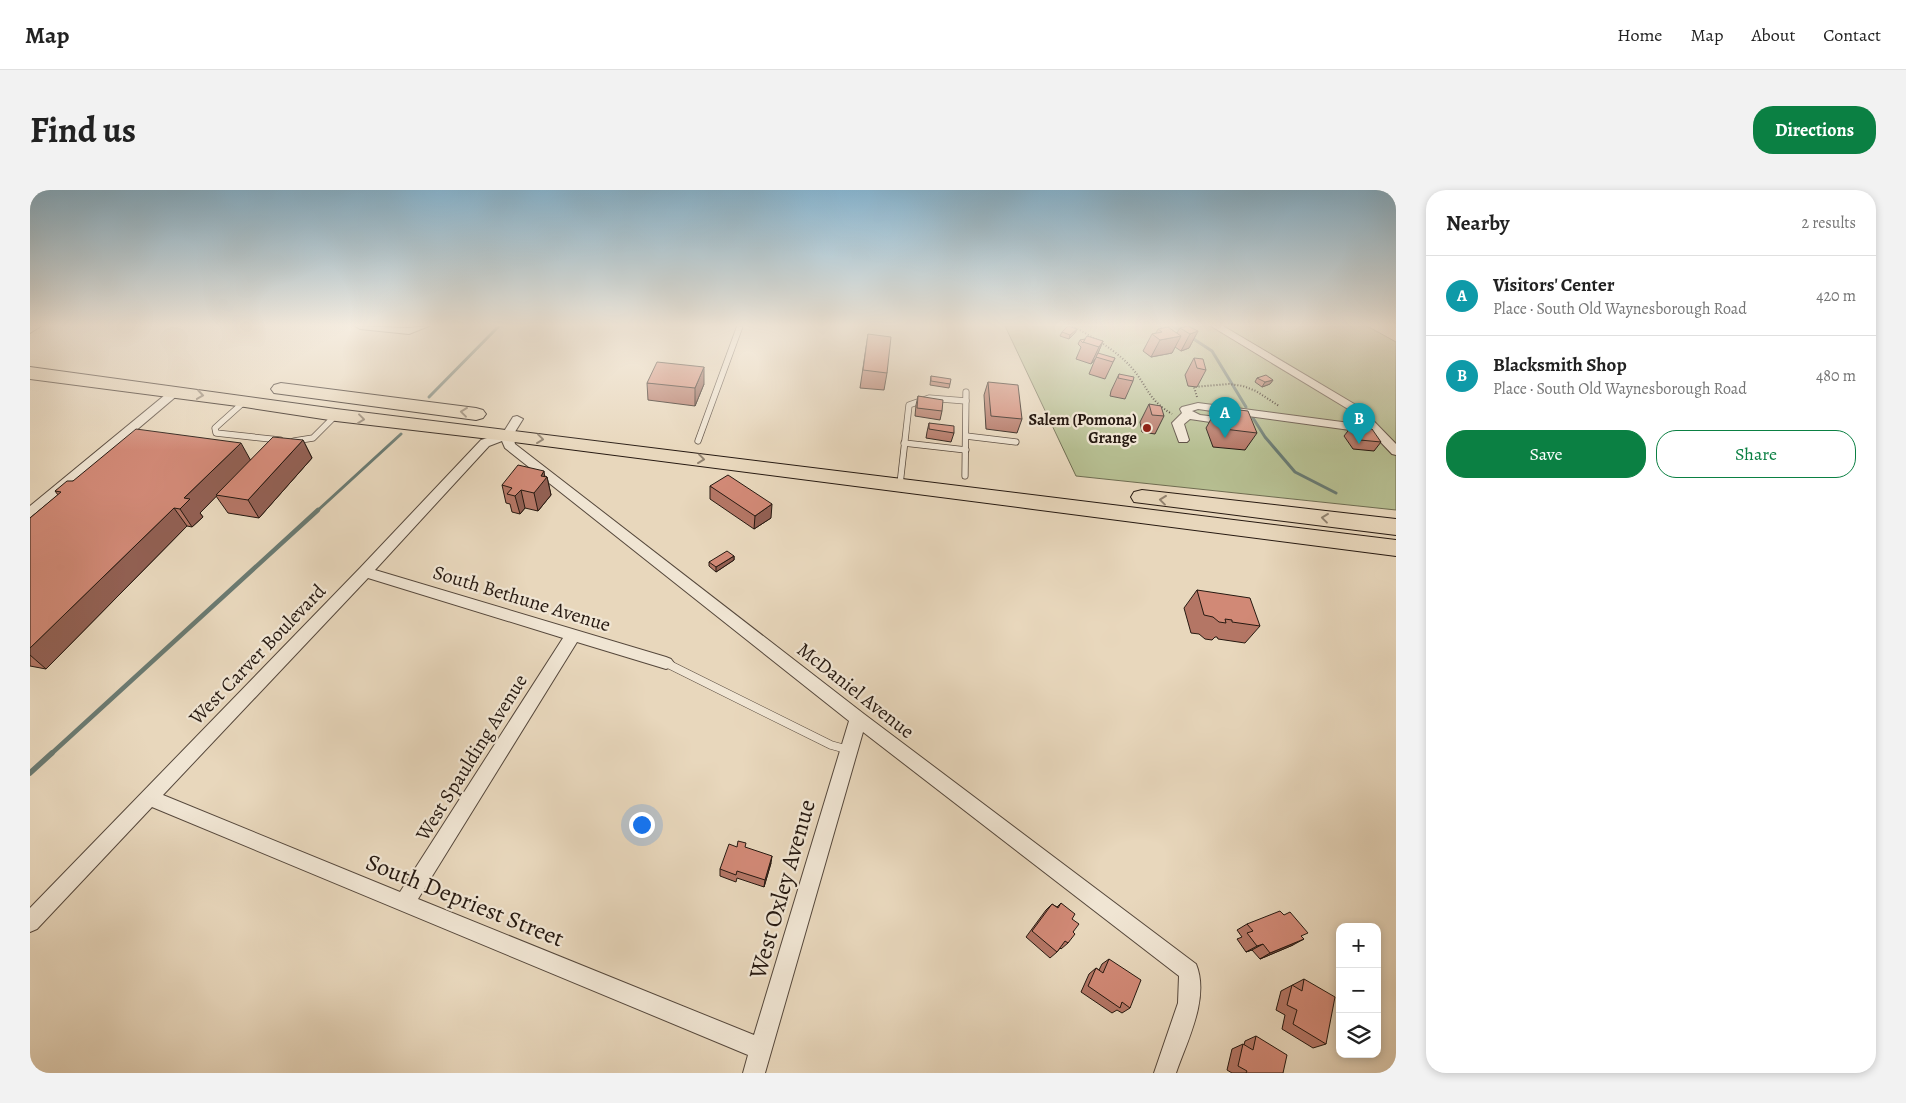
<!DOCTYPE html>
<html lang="en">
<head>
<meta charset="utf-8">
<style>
  :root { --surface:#fff; --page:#f2f2f2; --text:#222; --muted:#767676; --line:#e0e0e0; --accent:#0b8043 }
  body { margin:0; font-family:Alegreya,serif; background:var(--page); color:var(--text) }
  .controls { position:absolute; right:15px; bottom:15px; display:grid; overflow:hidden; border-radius:10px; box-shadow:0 2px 8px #0003 }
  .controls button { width:45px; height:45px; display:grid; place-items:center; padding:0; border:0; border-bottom:1px solid var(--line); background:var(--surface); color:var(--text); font:25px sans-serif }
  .you { position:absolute; left:611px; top:634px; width:18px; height:18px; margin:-12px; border:4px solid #fff; border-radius:50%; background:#1a73e8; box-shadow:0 0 0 8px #1a73e833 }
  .badge { display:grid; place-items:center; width:32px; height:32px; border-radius:50%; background:var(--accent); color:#fff; font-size:16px; font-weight:700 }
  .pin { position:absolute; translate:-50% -41px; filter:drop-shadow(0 1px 2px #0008) }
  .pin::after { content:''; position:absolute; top:26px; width:18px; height:15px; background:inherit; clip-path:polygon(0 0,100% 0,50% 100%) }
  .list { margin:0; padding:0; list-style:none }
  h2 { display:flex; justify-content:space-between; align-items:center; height:65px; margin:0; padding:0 20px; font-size:21px }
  h2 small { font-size:16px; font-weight:400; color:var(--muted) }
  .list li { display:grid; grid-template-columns:32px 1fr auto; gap:15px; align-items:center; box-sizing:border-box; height:80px; padding:0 20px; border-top:1px solid var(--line) }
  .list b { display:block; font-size:19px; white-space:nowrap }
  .list p { margin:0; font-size:16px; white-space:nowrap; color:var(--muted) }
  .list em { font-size:16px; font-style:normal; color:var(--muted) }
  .actions { display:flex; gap:10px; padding:15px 20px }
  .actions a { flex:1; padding:11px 0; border:1px solid var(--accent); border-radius:20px; text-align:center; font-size:18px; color:var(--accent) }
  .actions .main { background:var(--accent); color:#fff }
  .icon { flex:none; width:28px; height:28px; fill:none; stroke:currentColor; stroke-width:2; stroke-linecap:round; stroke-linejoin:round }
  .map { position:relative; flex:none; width:1366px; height:883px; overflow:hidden; border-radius:20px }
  header { display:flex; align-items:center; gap:30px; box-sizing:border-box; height:70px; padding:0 25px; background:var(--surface); border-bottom:1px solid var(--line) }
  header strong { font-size:24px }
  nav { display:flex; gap:28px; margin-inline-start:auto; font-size:18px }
  .intro { display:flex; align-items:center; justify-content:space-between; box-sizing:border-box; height:120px; padding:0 30px }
  h1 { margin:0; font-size:35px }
  .button { padding:12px 22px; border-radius:20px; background:var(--accent); color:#fff; font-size:18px; font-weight:700 }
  main { display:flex; gap:30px; padding:0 30px }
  aside { flex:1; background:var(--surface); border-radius:20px; box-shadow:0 2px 8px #0003 }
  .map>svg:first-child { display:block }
</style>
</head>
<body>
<header>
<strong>Map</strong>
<nav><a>Home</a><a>Map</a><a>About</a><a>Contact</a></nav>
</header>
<div class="intro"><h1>Find us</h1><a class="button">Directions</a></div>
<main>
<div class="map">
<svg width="1366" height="883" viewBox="0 0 1366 883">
  <rect width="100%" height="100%" fill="#e8d7bc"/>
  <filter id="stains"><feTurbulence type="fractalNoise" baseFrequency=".004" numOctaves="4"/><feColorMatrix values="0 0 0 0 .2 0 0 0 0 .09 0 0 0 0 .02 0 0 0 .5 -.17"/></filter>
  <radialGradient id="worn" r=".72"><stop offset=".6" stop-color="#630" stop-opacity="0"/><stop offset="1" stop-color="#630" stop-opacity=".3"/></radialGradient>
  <!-- green -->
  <polygon fill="#b6be91" stroke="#6e6c51" points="975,136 1337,136 1366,152 1366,320 1046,286"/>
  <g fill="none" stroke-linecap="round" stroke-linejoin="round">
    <!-- stream-far2 -->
    <g stroke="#6a7a71" stroke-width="3">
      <polyline points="1143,136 1152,142"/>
      <polyline points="1159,146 1182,161 1216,217"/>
      <polyline points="399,207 469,136"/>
      <polyline points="1223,228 1235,247 1265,282 1306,303"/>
      <polyline points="287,321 371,244"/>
    </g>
    <!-- stream-far1 -->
    <polyline stroke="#6a7a71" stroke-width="4.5" points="21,564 288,320"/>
    <!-- stream -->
    <polyline stroke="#6a7a71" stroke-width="5.5" points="0,583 22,563"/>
    <defs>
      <g id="service-far1">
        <polyline points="215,211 185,238 186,243 250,250"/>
        <polyline points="936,246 986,252"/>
        <polyline points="264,251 283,248 306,225"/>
        <polyline points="668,251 710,136"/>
        <polyline points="874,253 936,260"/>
        <polyline points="935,286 936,202"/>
        <polyline points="870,294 879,215 899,208 936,211"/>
      </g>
      <polyline id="service" points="636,473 801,555 819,560"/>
      <g id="minor">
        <polygon points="0,136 11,136 0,143"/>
        <polygon points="325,136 378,138 399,136 379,144 330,139"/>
        <path d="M1181,136h12l138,82 35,36v11l-4,-1 -20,-21 -146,-20 4,8 -6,3 -34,-5 -6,5 5,16 -2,2h-8l-7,-19 10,-10 -2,-4 2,-2 16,-4 167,22 -12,-13zM1168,219l21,3 -2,5 -17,-2 -8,-4z"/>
        <polygon points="145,199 150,202 149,204 5,326 0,327 0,316 141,200"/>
        <path d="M487,226l6,3 -10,16 2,9 349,270 332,250c14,34 -9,77 -20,109h-22l24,-70 1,-27 -316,-244 -98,341h-22l5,-18 -596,-248 -115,122 -7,3v-24l330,-340 121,-128 22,-7 10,-16zM472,251l3,7 344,273 -95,314 -336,-136 159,-257 89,27 5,-2 3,-4 -3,-4 -5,-2 -291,-87 114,-124zM338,388l195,60 -163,254 -237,-97z"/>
      </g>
      <g id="trunk">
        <polygon points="0,177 306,219 1366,350 1366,366 477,251 306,231 215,217 0,189"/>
        <polygon points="251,193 446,218 453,220 456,224 453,228 446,230 244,203 241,199 244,195"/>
        <polygon points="1112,300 1366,329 1366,345 1104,312 1101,307 1104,302"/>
      </g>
    </defs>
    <!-- service-far1 casing -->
    <use href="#service-far1" stroke="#56483c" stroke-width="7"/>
    <!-- service casing -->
    <use href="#service" stroke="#56483c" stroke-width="9"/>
    <!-- minor casing -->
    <use href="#minor" stroke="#56483c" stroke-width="2"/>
    <!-- trunk casing -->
    <use href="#trunk" stroke="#261911" stroke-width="2"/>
    <!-- path -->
    <g stroke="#261911" stroke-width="2" stroke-dasharray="1 2" stroke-linecap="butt">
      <path d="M1042,136c21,11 44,24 60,42 16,19 16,32 40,46"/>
      <polyline points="1167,207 1164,197 1199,194 1213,196 1226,201 1249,216"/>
    </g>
    <!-- service-far1 -->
    <use href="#service-far1" stroke="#f0e5d3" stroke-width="5.5"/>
    <!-- service -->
    <use href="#service" stroke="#f0e5d3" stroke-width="8"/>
    <!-- minor -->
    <use href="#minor" fill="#f0e5d3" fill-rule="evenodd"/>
    <!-- trunk -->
    <use href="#trunk" fill="#e8d7bc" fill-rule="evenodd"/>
  </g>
  <!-- wall -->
  <g fill="#b47665" stroke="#261911">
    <polygon points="1150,138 1168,141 1159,158 1151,161 1145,157 1142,163 1121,167 1113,161 1122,144 1126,143 1128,139 1147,143"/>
    <polygon points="1047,139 1045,143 1039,149 1030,146 1032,142"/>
    <polygon points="838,144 857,183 854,200 830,198"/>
    <polygon points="1050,150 1073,151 1066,168 1061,174 1046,169 1051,157 1048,154"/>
    <polygon points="1066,167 1085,168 1075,189 1059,184"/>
    <polygon points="1164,168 1176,180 1167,197 1158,196 1155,185"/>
    <polygon points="1089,184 1103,191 1095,209 1080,206 1081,201"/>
    <polygon points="901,186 920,194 919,198 900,195"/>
    <polygon points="1227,188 1243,190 1240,194 1232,197 1225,192"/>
    <polygon points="958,192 992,229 987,243 956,239 954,205"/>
    <polygon points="617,193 674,194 665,216 618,210"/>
    <polygon points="888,206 912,221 910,230 885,226 886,215"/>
    <polygon points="1119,214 1134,226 1125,244 1112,242 1110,232"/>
    <polygon points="1193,218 1227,243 1215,260 1183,257 1176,238 1186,220 1192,221"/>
    <polygon points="899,233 924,243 921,252 896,248 897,242"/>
    <polygon points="1321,237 1351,252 1344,261 1323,259 1314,246"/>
    <polygon points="273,250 282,268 229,328 198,323 186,306 170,323 173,327 162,337 157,336 16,479 0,476 0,328 28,305 25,301 43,291 220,270"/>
    <polygon points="515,286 517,287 521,305 508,321 495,318 490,324 482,322 480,314 476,313 472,295"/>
    <polygon points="680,296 741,328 724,339 680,309"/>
    <polygon points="704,366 704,370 686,382 679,376 679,372"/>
    <polygon points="1167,400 1230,436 1215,453 1188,449 1187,447 1185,447 1182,450 1175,449 1169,444 1161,443 1154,418"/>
    <polygon points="707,657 716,658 741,673 734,697 707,688 706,692 690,686 690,679"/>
    <polygon points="1031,713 1042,729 1043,742 1038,753 1031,759 1030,758 1027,762 1020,768 996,747 1016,720 1022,714 1027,717"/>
    <polygon points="1217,734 1272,746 1263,755 1230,769 1222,760 1216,762 1207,749 1212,747 1207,740"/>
    <polygon points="1079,769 1100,818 1092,823 1087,820 1082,823 1051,802 1059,784 1066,778 1069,780 1072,774"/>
    <polygon points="1274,789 1296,854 1283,858 1252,839 1255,825 1246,820 1251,801"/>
    <polygon points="1226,846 1253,883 1202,883 1197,880 1202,859 1213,854 1214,855 1215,851"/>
  </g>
  <!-- shaded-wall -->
  <g fill="#926053" stroke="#261911">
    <polygon points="1047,139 1045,143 1039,149 1040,145"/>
    <polygon points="1168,141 1159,158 1151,161 1160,144"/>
    <polygon points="1151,146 1142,163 1121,167 1130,150"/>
    <polygon points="1073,151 1066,168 1061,174 1069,157"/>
    <polygon points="674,177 674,194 665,216 665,198"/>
    <polygon points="1243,190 1240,194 1232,197 1235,192"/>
    <polygon points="273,250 282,268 229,328 218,310"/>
    <polygon points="211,253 221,271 170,323 173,327 162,337 150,319 154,308"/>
    <polygon points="514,281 515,289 517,287 521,305 508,321 504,303 511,286"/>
    <polygon points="491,300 495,318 490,324 485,306"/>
    <polygon points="742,314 741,328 724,339 725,326"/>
    <polygon points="144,318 157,336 16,479 0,465 0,458"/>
    <polygon points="704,366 704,370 686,382 686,377"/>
    <polygon points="742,666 741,673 734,697 735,690"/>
    <polygon points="1274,749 1263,755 1230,769 1240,763"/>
    <polygon points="1233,754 1222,760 1216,762 1227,756"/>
  </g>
  <!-- building -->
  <g fill="#d18976" stroke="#261911">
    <polygon points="1038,136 1047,139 1040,145 1032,142"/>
    <polygon points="1158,136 1168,141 1160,144 1150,138"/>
    <polygon points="1138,137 1151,146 1130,150 1122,144 1132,142 1128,139"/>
    <polygon points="838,144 861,147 857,183 833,180"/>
    <polygon points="1057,146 1073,151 1069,157 1053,152"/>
    <polygon points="1055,149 1053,153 1050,150"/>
    <polygon points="1068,163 1085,168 1083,172 1066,167"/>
    <polygon points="1164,168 1173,169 1176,180 1167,178"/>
    <polygon points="627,172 674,177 665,198 617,193"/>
    <polygon points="1089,184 1104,187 1103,191 1088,188"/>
    <polygon points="1236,185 1243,190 1235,192 1227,188"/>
    <polygon points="901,186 921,189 920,194 901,191"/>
    <polygon points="958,192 988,195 992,229 961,226"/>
    <polygon points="888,206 913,210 912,221 887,218"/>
    <polygon points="1119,214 1131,216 1134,226 1122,225"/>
    <polygon points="1193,218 1218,221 1227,243 1194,239 1186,220 1194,221"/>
    <polygon points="899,233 924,236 924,243 899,239"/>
    <polygon points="1321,237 1342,239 1351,252 1330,250"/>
    <polygon points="106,239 211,253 154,308 160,309 150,319 144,318 0,458 0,328 31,302 25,301 37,291 43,291"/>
    <polygon points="243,247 273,250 218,310 186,305"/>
    <polygon points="488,275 514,281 511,286 517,287 504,303 491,300 485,306 477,304 482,298 472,295"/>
    <polygon points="698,285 742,314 725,326 680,296"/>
    <polygon points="697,361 704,366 686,377 679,372"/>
    <polygon points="1167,400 1220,408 1230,436 1202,432 1202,430 1195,429 1196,433 1189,432 1183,427 1174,425"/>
    <polygon points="708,651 716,653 715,657 742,666 735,690 707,681 706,685 690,679 699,654 707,657"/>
    <polygon points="1031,713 1045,724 1042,729 1049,734 1043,742 1045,744 1038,753 1035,751 1027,762 1002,741 1022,714 1028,718"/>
    <polygon points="1250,721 1254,725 1260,722 1278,743 1271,746 1274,749 1240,763 1233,754 1227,756 1217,743 1223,741 1217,734"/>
    <polygon points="1079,769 1111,790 1100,818 1092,812 1090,818 1058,796 1066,778 1073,783"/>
    <polygon points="1274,789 1305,807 1296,854 1263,834 1267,820 1257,815 1262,795 1272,801"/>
    <polygon points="1226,846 1257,865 1253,883 1216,883 1217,881 1208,876 1213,854 1223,860"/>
  </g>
  <!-- one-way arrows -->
  <defs><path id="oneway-chevron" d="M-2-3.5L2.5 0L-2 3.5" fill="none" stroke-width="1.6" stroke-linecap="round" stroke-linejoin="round" transform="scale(1.25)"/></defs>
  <g stroke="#91826f">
    <use href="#oneway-chevron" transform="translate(170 205) rotate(8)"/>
    <use href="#oneway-chevron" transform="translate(434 222) rotate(-173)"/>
    <use href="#oneway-chevron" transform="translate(331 229) rotate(7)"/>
    <use href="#oneway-chevron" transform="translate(510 249) rotate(7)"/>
    <use href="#oneway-chevron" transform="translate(671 269) rotate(7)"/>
    <use href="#oneway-chevron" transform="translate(1133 310) rotate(-173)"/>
    <use href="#oneway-chevron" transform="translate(1295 328) rotate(-173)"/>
  </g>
  <!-- sky -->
  <linearGradient id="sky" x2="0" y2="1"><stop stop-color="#87b6d2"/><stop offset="0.52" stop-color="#f5ede1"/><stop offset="1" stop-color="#f5ede1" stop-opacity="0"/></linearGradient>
  <rect width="1366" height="260" fill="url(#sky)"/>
  <!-- markers -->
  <circle fill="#8f2418" stroke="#f0e5d3" stroke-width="2" cx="1117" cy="238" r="5"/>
  <g text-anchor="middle" stroke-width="4.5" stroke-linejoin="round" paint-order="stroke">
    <!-- far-poi labels -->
    <g font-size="16" font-weight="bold" fill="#261911" stroke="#f0e5d3" text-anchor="end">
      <text x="1107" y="235">Salem (Pomona)<tspan x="1107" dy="18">Grange</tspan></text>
    </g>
    <!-- street labels -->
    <g font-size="20" fill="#261911" stroke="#f0e5d3">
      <text transform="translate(492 408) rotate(17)" y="7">South Bethune Avenue</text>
      <text transform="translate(227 464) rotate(-46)" y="7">West Carver Boulevard</text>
      <text transform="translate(826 500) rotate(38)" y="7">McDaniel Avenue</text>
      <text transform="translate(441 567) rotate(-58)" y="7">West Spaulding Avenue</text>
    </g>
    <!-- near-street labels -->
    <g font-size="24" fill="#261911" stroke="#f0e5d3">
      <text transform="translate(752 699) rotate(-74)" y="8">West Oxley Avenue</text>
      <text transform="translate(435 710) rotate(22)" y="8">South Depriest Street</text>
    </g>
  </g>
  <rect width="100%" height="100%" filter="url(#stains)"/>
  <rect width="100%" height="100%" fill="url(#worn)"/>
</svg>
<div class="controls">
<button>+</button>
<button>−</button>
<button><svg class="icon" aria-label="layers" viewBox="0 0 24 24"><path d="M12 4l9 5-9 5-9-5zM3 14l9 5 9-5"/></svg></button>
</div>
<div class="you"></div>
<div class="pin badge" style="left:1195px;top:248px;background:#0f9aa8">A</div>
<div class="pin badge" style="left:1329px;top:254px;background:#0f9aa8">B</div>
</div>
<aside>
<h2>Nearby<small>2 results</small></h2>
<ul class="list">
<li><span class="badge" style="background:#0f9aa8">A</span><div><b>Visitors' Center</b><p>Place · South Old Waynesborough Road</p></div><em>420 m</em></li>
<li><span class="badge" style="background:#0f9aa8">B</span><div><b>Blacksmith Shop</b><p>Place · South Old Waynesborough Road</p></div><em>480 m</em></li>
</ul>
<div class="actions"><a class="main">Save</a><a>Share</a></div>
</aside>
</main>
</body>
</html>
